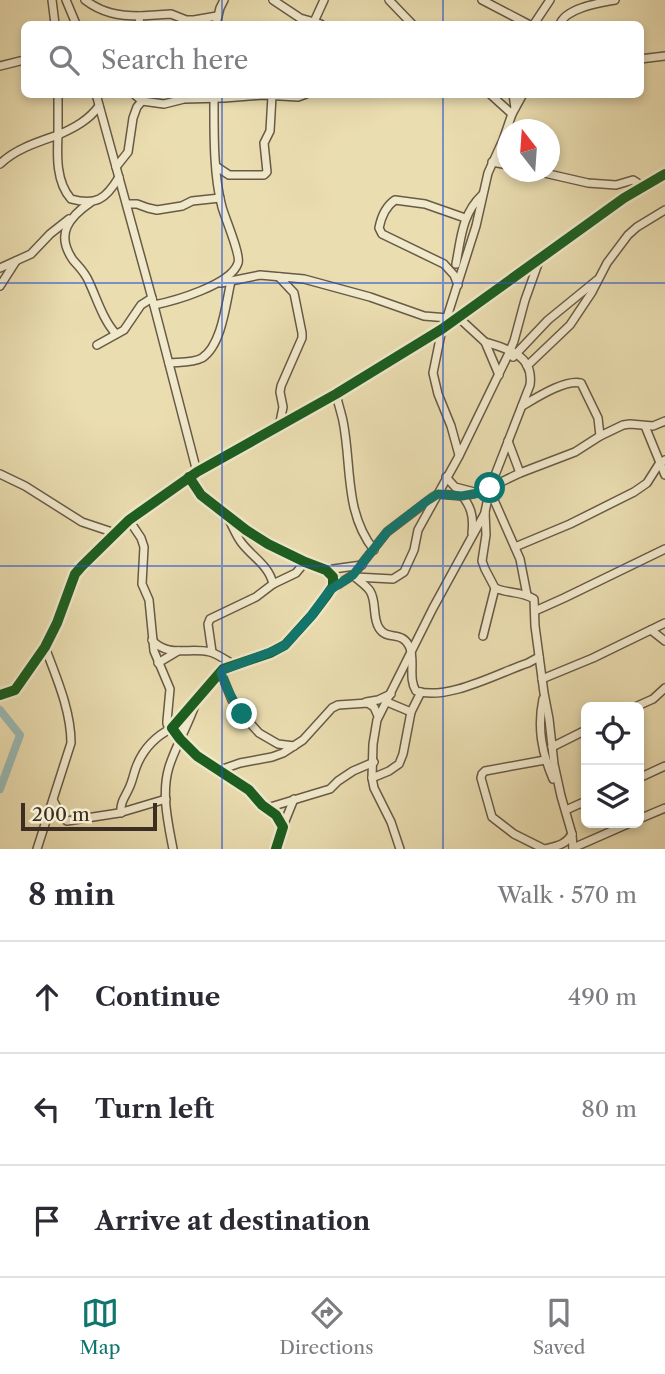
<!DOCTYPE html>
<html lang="en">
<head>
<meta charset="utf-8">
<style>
  :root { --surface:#fff; --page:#f7f7f7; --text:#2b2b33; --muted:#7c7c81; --line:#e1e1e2; --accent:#0f766e }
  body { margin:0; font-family:"Libre Caslon Text",serif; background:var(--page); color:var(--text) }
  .controls { position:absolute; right:21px; bottom:21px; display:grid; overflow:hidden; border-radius:10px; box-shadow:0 4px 10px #0003 }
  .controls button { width:63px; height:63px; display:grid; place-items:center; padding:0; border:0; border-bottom:2px solid var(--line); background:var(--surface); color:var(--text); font:35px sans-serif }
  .compass { position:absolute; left:497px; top:119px; width:63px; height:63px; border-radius:50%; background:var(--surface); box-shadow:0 4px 10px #0003; rotate:343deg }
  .scale { position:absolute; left:21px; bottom:18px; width:136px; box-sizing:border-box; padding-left:7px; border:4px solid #3c2e23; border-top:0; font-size:19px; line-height:24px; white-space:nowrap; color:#3c2e23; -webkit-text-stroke:5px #f1e9cc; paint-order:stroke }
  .stop { position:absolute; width:21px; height:21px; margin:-16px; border:5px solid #0f766e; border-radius:50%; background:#fff }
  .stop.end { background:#0f766e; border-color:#fff; box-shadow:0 2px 7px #0008 }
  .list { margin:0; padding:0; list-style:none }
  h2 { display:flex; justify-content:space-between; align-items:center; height:91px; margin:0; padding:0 28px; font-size:30px }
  h2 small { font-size:23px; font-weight:400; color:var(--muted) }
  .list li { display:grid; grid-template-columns:46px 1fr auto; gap:21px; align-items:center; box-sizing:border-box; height:112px; padding:0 28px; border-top:2px solid var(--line) }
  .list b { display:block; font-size:26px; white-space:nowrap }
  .list em { font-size:23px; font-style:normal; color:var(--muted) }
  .icon { flex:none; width:38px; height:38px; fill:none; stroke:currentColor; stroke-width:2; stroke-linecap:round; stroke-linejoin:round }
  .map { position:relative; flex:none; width:665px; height:849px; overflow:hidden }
  .search { position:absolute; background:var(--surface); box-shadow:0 4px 10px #0003; left:21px; right:21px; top:21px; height:77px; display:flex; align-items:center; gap:18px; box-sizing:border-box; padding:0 24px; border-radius:10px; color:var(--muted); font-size:26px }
  .sheet { height:427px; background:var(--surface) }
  nav { display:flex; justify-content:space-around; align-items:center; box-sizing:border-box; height:98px; border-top:2px solid var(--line); background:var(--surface); font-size:19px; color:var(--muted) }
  nav a { display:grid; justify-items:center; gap:4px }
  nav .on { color:var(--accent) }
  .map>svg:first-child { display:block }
</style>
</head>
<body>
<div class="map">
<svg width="665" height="849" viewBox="0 0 665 849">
  <rect width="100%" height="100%" fill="#eaddb0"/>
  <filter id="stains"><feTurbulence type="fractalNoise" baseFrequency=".00286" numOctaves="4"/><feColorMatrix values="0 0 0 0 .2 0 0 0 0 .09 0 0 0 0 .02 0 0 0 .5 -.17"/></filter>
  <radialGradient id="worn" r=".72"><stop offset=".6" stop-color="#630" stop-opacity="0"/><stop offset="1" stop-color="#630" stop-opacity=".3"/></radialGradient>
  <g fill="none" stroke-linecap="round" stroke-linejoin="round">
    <!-- river -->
    <polyline stroke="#9bbab4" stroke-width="8" points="0,710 20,735 0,789"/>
    <defs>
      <g id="minor">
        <polyline points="52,0 55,24"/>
        <polyline points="66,0 76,24"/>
        <path d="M85,0c17,13 34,16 55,16"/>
        <polyline points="273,0 300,18 321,24"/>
        <polyline points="389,0 412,24"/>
        <polyline points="482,0 528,24"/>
        <polyline points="139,24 140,16 171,14 186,20 194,20 217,16"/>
        <polyline points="216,24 220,8 224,0"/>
        <polyline points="313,24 324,0"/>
        <polyline points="534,24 550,0"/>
        <path d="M560,24c6,-16 39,-21 55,-24"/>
        <polyline points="640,59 665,56"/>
        <polyline points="0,66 24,60"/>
        <path d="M58,94v41c16,-7 31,-15 41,-29"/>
        <polyline points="96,94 152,298 197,472"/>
        <polyline points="134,94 142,101 164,104 184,99 224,98 263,95 298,97 306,94"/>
        <polyline points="490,94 512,114"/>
        <polyline points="513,94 515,108"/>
        <polyline points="492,162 508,165"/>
        <path d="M0,164c15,-15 38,-22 58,-29 -1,21 -2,47 13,64 25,7 35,0 48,-22"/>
        <polyline points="116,167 128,152 133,118 137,107 142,101 142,97"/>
        <polyline points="217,167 229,175 264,175 267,172 264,143 270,131 272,96"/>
        <polyline points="540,172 588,183 616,185 633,180 644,187"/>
        <path d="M91,202c-22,15 -36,32 -18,58 6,7 12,12 16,22 8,17 14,38 27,52"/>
        <polyline points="127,204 137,204 148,208 157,210 182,206 192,201 220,198"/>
        <path d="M456,264c5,-26 6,-50 26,-69"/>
        <polyline points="0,268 31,254 50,234 69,219"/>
        <polyline points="279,277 294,293 302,333 302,338 281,386 280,392 283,407 279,427"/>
        <polyline points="221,283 260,275 304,279 370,297 424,316 448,318"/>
        <path d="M458,285l-4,-10 -10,-11 -62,-30 -3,-6c2,-10 7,-22 16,-28l30,4 40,14"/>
        <polyline points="0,286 16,261"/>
        <path d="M154,305c20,-4 77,-20 84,-42 3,-8 -13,-45 -16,-56 -9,-32 -8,-79 -8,-113"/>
        <polyline points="459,318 485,342 499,375"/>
        <polyline points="452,322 448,318 448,314 476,226 488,173 503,140 512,114 523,94"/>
        <polyline points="442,329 433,373 438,394 451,426 459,455"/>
        <path d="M485,342c23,7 49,13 45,43l-40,103 -5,24 1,23 -4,26 3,8 10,19c14,6 26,3 39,11l1,27 9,67 5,26 5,45 7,32 11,38 1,15"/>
        <polyline points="97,345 124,330 141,305 152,298"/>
        <polyline points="513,357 548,320 597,280"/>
        <path d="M169,363c11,-1 24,0 33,-5 20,-13 24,-55 29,-77"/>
        <polyline points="527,366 570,325 592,292 607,263 628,235 637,227 665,210"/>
        <path d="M336,394c2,9 5,18 7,27 9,45 1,91 31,129"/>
        <path d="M522,406c14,-8 43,-27 59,-23l17,35 2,18"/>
        <polyline points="645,426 665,475"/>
        <polyline points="508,441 520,473"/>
        <polyline points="0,474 25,486 82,522 115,533"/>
        <polyline points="189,477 201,495 246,530 268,544 305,562 326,570 333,577 333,586 327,595 312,615 285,645 270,653 223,669 172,728 180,739 197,756 249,790 262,805 276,815 283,827 276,849"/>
        <polyline points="446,477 455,487 478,493 520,473 575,452 600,436 623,425 630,424 653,426 665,421"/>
        <polyline points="490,491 520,559 527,595"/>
        <path d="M460,493c11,13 14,23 12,40"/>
        <path d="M229,520c4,7 7,15 12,22 10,14 28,23 32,42"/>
        <polyline points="515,547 570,524 634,492 647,483 659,464 665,460"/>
        <polyline points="326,570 362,565"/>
        <path d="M354,576c5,5 12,9 16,15 7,11 2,26 9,37 9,14 23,1 31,20 5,14 -2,30 6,43 32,10 82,-18 112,-28l11,-6"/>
        <polyline points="355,577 393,579 404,572 414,550 418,530 459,456 508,355 514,341 525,300 539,261"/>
        <polyline points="331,589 353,575 387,532 433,497 438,494 462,496 477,493"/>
        <polyline points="535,611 564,598 665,549"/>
        <polyline points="651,630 665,641"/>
        <polyline points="483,636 495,588"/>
        <path d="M152,640c16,18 37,7 58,12 8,2 17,9 24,13"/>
        <polyline points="212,652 208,624 210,619 256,597 273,584 296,573 305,562"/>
        <polyline points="158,663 178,651"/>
        <polyline points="221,673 232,700 242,714 259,733 278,744 294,746"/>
        <polyline points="542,679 593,658 665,623"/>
        <polyline points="0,695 15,690 45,647 57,623 75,574 82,566 129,520 197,472 336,394 442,329 624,198 665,174"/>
        <path d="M543,699c-6,29 -1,54 10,80"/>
        <polyline points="366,702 378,700 391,694"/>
        <polyline points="387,702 411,712"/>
        <polyline points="635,707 653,699 665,688"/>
        <polyline points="552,747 586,730"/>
        <polyline points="220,770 240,763 272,757 283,753 303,740 332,708 338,705 368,703 374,707 378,716"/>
        <polyline points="372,778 389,771 399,764 403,754 411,712 421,692"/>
        <polyline points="639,778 665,766"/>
        <polyline points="53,800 62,817 67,821 119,813 166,799"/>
        <polyline points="267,808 330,789 338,781 353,771 374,762"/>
        <polyline points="566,810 586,801"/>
        <path d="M121,813c-1,-12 5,-17 9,-27 3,-7 4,-14 7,-21 7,-17 19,-29 35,-37l-5,-4v-3l3,-32 -16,-38 -5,-51 -7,-16 2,-37 -3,-9 -12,-18"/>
        <polyline points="639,819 665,808"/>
        <polyline points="283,826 294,799"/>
        <polyline points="573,848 630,823"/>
        <path d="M37,849l34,-106c0,-33 -15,-66 -26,-96"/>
        <path d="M173,849c-5,-26 -12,-56 -4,-82 7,-22 19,-41 26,-62"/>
        <polyline points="400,849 391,822 374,788 372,778 373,744 377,720 433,608 485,513"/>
        <polyline points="544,849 514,834 492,817 481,778 482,774 485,771 545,760"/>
        <path d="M545,849c11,-3 21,-4 27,-15"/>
      </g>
    </defs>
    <!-- minor casing -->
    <use href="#minor" stroke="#685a46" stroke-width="10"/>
    <!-- minor -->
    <use href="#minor" stroke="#f1e9cc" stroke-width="7"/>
    <defs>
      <g id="cycleway">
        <polyline points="189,477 201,495 246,530 268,544 305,562 326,570 333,577 333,586 327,595 312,615 285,645 270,653 223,669 172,728 180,739 197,756 249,790 262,805 276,815 283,827 276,849"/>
        <polyline points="0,695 15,690 45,647 57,623 75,574 82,566 129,520 197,472 336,394 442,329 624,198 665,174"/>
      </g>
    </defs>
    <!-- cycleway casing -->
    <use href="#cycleway" stroke="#f1e9cc" stroke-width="15"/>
    <!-- cycleway -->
    <use href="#cycleway" stroke="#1b5e20" stroke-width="10"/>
  </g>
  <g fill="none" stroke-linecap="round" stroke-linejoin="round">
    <!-- route -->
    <path stroke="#0f766e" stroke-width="9" d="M242,714c-9,-13 -16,-26 -21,-41l2,-3 53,-20 9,-5 27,-30 18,-25 23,-15 34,-43 40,-31 11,-7 24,2 16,-3 12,-5"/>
  </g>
  <!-- grid -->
  <path fill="none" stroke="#1d4ed8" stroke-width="2" stroke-opacity="0.55" d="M222,0v24M443,0v24M222,94v755M443,94v755M0,283h665M0,566h665"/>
  <rect width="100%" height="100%" filter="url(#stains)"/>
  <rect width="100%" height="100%" fill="url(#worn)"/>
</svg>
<div class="controls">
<button><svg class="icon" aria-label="locate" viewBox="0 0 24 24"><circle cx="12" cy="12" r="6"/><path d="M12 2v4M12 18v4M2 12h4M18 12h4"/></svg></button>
<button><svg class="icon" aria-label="layers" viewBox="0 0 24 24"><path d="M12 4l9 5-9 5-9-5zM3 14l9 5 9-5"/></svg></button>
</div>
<svg class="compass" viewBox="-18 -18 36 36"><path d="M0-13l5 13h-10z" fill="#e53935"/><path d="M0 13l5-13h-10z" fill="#7c7c81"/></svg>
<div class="scale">200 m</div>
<div class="stop" style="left:490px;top:488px"></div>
<div class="stop end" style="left:242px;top:714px"></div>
<div class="search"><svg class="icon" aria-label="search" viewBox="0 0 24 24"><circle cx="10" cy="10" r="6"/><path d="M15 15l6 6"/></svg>Search here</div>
</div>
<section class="sheet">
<h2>8 min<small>Walk · 570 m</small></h2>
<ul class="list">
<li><svg class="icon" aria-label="ahead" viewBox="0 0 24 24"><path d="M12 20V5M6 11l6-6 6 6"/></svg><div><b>Continue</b></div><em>490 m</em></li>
<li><svg class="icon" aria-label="left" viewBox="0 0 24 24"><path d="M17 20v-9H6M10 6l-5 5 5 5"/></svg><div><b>Turn left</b></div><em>80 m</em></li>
<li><svg class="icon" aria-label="arrive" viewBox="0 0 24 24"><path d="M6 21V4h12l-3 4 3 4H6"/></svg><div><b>Arrive at destination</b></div></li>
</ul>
</section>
<nav>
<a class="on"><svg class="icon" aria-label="map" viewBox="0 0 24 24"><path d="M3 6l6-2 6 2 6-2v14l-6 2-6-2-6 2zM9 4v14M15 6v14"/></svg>Map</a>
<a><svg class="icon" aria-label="directions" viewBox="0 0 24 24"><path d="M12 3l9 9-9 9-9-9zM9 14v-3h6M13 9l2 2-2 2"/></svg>Directions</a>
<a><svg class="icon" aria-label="saved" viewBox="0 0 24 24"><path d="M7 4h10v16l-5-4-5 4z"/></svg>Saved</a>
</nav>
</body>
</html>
